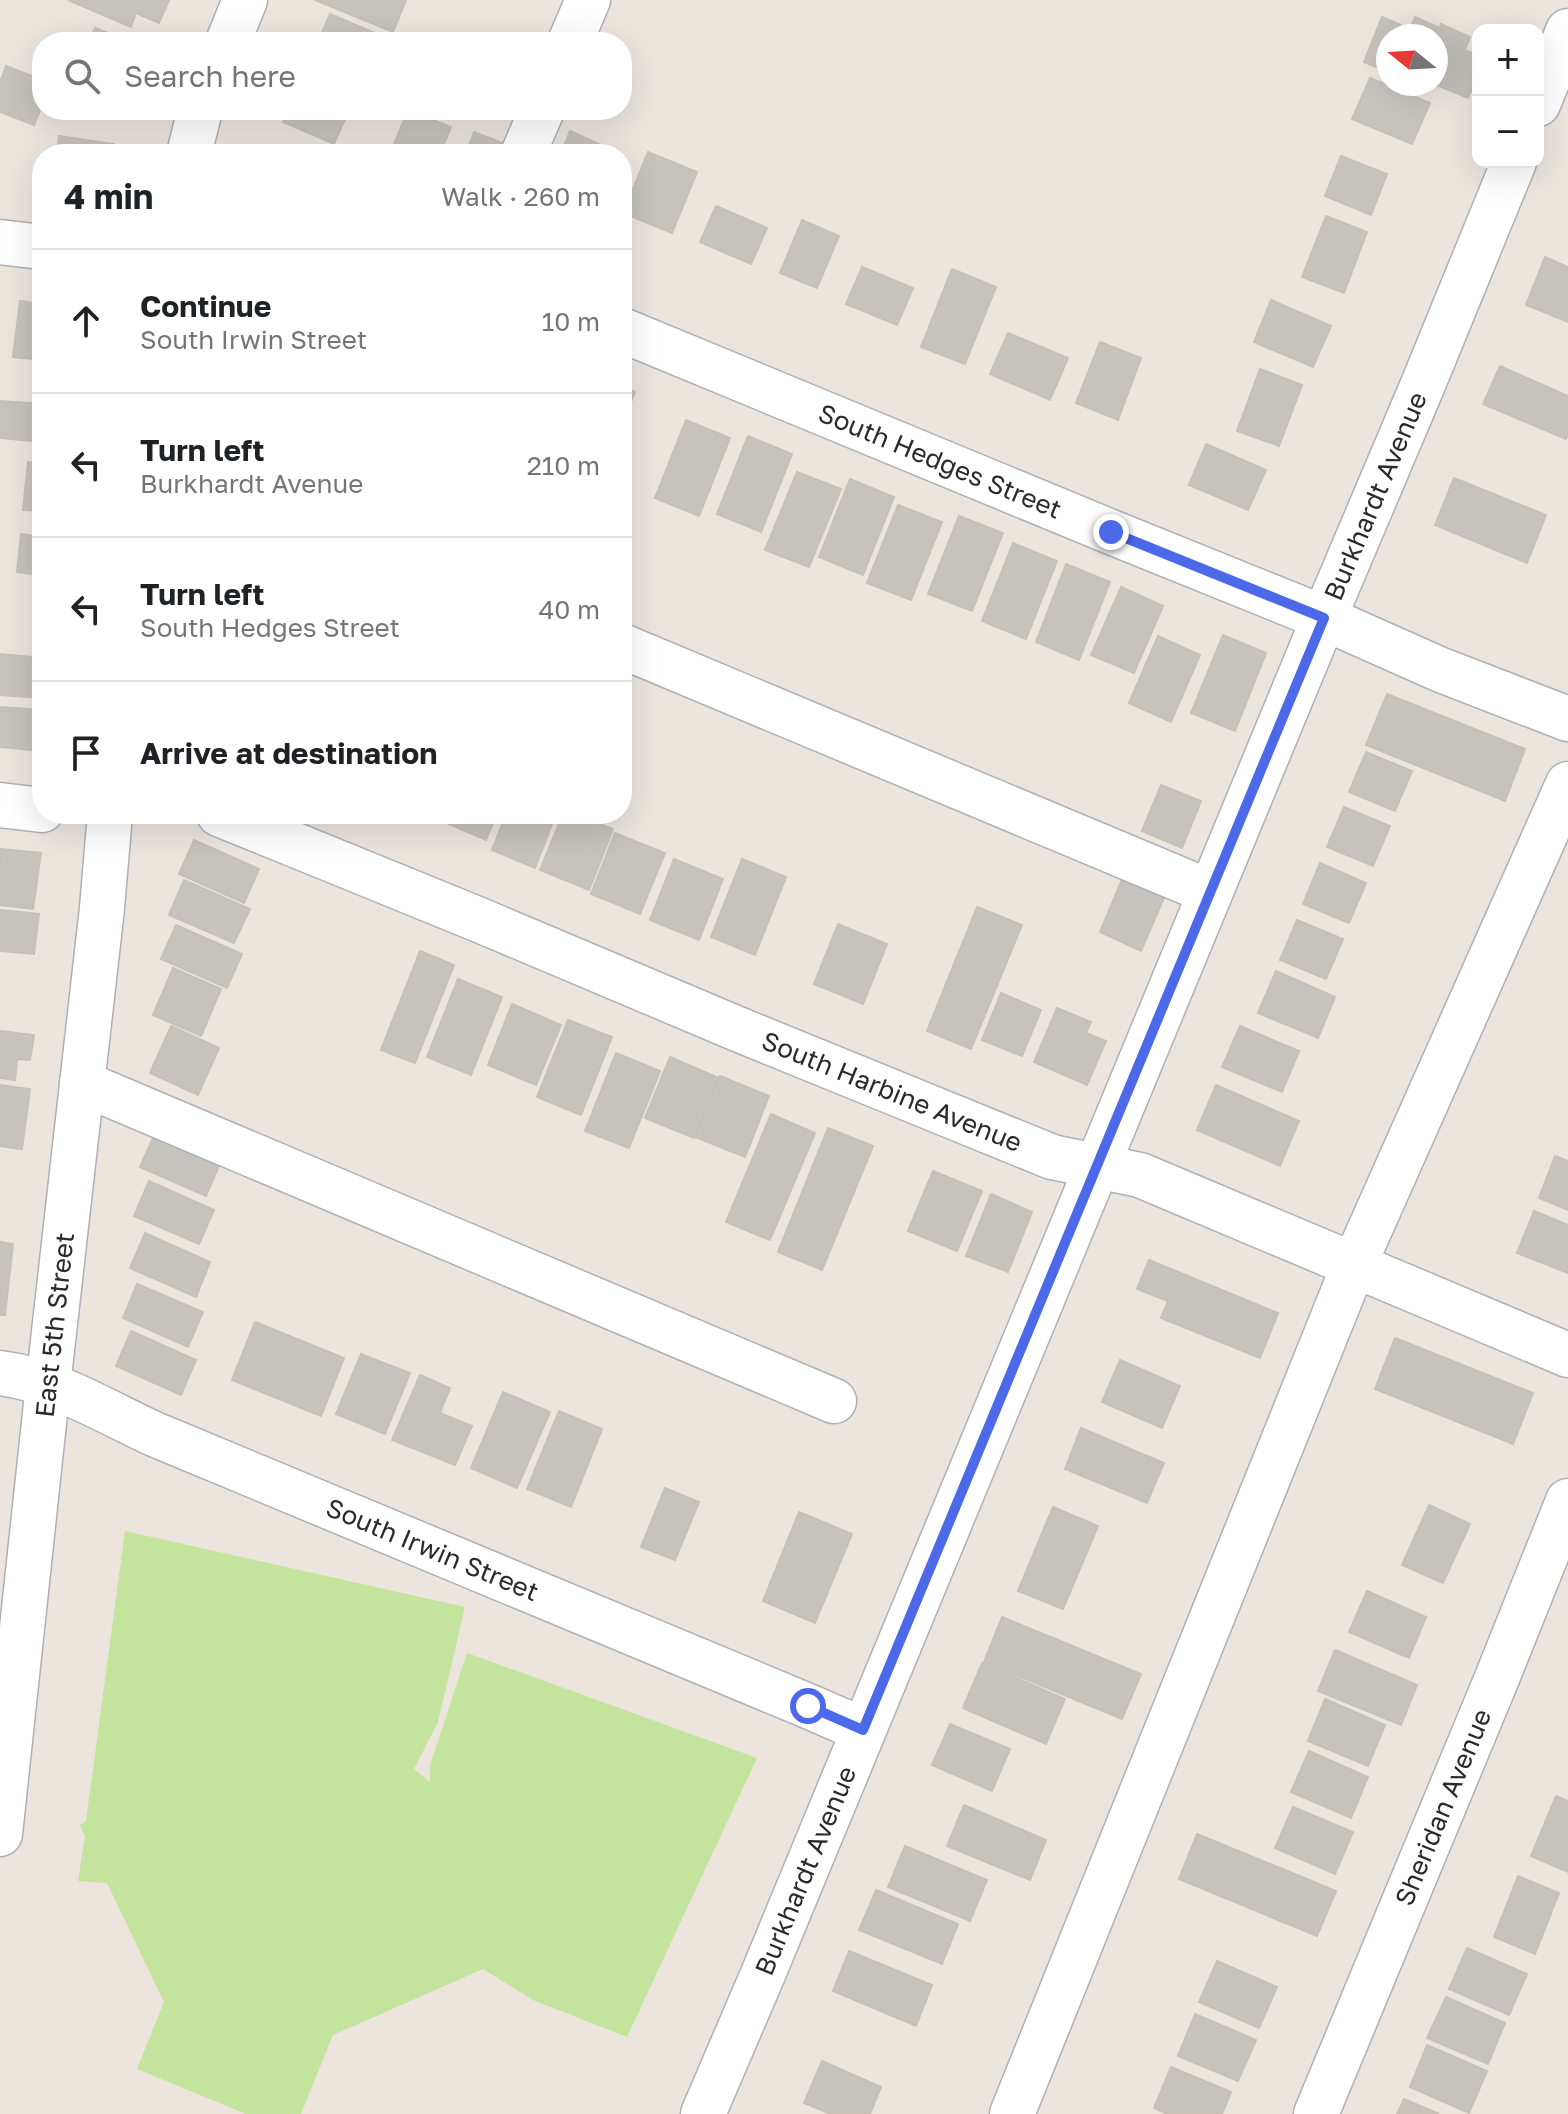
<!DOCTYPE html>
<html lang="en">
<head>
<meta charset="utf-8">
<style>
  :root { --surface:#fff; --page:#f2f2f2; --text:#202124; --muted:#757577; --line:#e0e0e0 }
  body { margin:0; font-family:"Golos Text",sans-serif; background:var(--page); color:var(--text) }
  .controls { position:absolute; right:24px; top:24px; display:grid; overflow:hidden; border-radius:16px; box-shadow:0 8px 32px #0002 }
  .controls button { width:72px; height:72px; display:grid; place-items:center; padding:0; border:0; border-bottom:2px solid var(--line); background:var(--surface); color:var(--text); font:40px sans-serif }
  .compass { position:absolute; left:1376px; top:24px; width:72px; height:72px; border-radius:50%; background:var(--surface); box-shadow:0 8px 32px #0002; rotate:288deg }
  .stop { position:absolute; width:24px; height:24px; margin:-18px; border:6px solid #4c69e9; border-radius:50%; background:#fff }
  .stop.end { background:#4c69e9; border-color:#fff; box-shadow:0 2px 8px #0008 }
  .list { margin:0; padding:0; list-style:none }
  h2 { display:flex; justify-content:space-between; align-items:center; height:104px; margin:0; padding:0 32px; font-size:34px }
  h2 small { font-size:26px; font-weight:400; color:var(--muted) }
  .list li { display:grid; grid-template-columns:52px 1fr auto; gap:24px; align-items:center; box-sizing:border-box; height:144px; padding:0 32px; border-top:2px solid var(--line) }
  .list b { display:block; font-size:30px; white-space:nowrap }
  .list p { margin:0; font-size:26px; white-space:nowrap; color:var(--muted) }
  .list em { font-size:26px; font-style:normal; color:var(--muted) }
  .icon { flex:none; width:44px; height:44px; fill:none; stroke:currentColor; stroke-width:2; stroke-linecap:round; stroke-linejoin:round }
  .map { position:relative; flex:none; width:1568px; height:2114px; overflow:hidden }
  .search { position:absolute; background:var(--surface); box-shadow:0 8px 32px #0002; left:32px; top:32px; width:600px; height:88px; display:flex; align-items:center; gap:20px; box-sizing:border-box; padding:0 28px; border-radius:32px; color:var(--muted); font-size:30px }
  .panel { position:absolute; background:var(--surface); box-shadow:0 8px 32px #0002; left:32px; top:144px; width:600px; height:680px; border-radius:32px }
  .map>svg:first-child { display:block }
</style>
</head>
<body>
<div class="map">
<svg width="1568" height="2114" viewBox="0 0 1568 2114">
  <rect width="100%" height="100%" fill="#ebe5de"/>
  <!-- pitch -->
  <polygon fill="#c4e39c" points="125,1531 465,1607 438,1722 414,1769 430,1782 430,1765 467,1653 757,1758 627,2037 533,2000 483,1969 333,2035 301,2114 246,2114 137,2069 164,2002 107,1883 78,1881 85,1836 80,1825 86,1821"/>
  <!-- building -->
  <g fill="#c6c2bd" stroke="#c6c1b7" stroke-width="2">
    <polygon points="68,0 169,0 159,23 136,13 131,27"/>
    <polygon points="315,0 406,0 393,32"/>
    <polygon points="330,14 382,36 379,42 318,42"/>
    <polygon points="1382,17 1410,29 1415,17 1440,28 1441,24 1470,37 1465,50 1478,56 1478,76 1468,98 1434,84 1436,84 1436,36 1388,36 1388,72 1364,62"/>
    <polygon points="95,28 132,42 89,42"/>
    <polygon points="6,66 42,80 42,105 34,125 0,112 0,82"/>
    <polygon points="1370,78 1430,103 1412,144 1352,119"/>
    <polygon points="288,110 349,110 334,144 283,122"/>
    <polygon points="408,110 451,127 440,154 390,154"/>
    <polygon points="570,131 621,154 561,154"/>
    <polygon points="474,132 516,148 514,154 466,154"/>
    <polygon points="59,136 114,144 113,154 57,154"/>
    <polygon points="648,152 697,172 672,233 623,213"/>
    <polygon points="1341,156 1387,174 1371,215 1325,196"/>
    <polygon points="716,206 767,228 751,264 700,242"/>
    <polygon points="1326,216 1367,232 1344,293 1302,277"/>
    <polygon points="802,220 839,236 817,288 780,273"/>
    <polygon points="1545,257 1568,267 1568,322 1526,305"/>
    <polygon points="862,267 913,288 897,325 846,304"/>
    <polygon points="952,269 996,287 965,364 921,347"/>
    <polygon points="1271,300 1331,326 1313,367 1254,342"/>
    <polygon points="20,301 42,304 42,360 13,357"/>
    <polygon points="1008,333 1068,358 1050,400 990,374"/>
    <polygon points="1100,342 1141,358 1118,420 1076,403"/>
    <polygon points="1500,366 1568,396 1568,434 1566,439 1483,404"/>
    <polygon points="1260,369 1302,385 1279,446 1237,431"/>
    <polygon points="622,386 635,392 622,424"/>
    <polygon points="0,401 42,404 42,442 0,438"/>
    <polygon points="686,420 730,438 699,516 655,498"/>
    <polygon points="748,436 792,454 761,532 717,514"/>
    <polygon points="1206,444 1266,470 1248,510 1189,485"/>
    <polygon points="28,462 42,463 42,511 23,510"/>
    <polygon points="797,472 841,489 809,567 765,550"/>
    <polygon points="1454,478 1546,515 1527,563 1435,525"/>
    <polygon points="850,479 894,497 863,575 819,557"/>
    <polygon points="898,505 942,522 911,600 867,583"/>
    <polygon points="959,516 1003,533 972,611 928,594"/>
    <polygon points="21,534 42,537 42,575 17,572"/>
    <polygon points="1013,543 1057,561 1026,639 982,621"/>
    <polygon points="1066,564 1110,582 1079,660 1036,642"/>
    <polygon points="1121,587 1163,606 1134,673 1091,655"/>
    <polygon points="1223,635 1266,653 1235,731 1191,713"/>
    <polygon points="1158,636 1200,655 1171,722 1129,703"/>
    <polygon points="0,654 42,658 42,698 0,695"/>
    <polygon points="1387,694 1525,749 1505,801 1366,745"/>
    <polygon points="0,707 42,710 42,751 0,747"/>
    <polygon points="1366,752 1412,771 1395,811 1349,792"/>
    <polygon points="1161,785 1201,801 1182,848 1142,831"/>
    <polygon points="1344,807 1390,826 1373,866 1327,847"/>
    <polygon points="439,814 497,814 486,840 437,819"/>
    <polygon points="506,814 556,814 535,868 492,850"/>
    <polygon points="563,814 576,814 613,829 589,890 540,870"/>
    <polygon points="615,833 665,853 640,914 591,894"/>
    <polygon points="194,840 259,869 244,903 179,874"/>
    <polygon points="1,849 41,853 33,909 0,905"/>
    <polygon points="674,859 723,879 699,940 650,920"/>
    <polygon points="742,859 786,877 755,955 711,937"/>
    <polygon points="1320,863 1366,883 1349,923 1303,904"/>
    <polygon points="1128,865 1170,884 1141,951 1100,932"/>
    <polygon points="184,880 250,909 234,943 169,915"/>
    <polygon points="977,907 1022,925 971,1049 927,1031"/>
    <polygon points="0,910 39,914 34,954 0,951"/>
    <polygon points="1297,920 1343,939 1326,979 1280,960"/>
    <polygon points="838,924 887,944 863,1004 814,984"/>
    <polygon points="176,925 242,954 227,988 161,959"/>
    <polygon points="420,951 454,965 415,1063 381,1050"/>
    <polygon points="173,968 221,989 201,1036 153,1015"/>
    <polygon points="1276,971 1335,997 1318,1038 1258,1013"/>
    <polygon points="458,979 502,997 471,1075 427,1057"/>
    <polygon points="1001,993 1041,1010 1022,1056 982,1040"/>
    <polygon points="512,1004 561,1025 536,1085 488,1065"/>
    <polygon points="1057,1008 1091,1022 1086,1033 1106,1041 1087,1085 1034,1062"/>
    <polygon points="568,1020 612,1037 581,1115 537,1097"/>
    <polygon points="171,1026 219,1048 198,1095 150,1073"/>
    <polygon points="1240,1026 1299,1051 1282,1092 1222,1067"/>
    <polygon points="0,1031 34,1035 30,1060 17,1059 15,1080 0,1078"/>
    <polygon points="616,1053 660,1071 629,1148 585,1131"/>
    <polygon points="670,1057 719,1078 694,1138 645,1118"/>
    <polygon points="720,1076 769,1096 745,1157 695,1137"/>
    <polygon points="0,1085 30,1089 22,1149 0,1146"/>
    <polygon points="1216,1085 1299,1121 1280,1166 1197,1130"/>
    <polygon points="771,1114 815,1133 770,1240 726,1222"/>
    <polygon points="828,1128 873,1146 822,1270 778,1252"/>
    <polygon points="155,1133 221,1161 206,1196 140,1167"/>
    <polygon points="1555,1156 1568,1161 1568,1210 1539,1198"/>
    <polygon points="933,1171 982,1191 957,1251 908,1231"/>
    <polygon points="149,1181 214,1210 199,1244 134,1216"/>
    <polygon points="991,1194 1032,1212 1008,1272 966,1256"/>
    <polygon points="1534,1211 1568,1225 1568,1273 1517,1253"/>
    <polygon points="145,1233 210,1262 196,1297 130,1268"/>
    <polygon points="0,1242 13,1244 5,1315 0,1315"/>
    <polygon points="1149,1260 1278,1313 1260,1358 1161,1318 1168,1301 1137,1289"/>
    <polygon points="137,1284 203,1312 188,1347 123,1318"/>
    <polygon points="255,1322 344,1358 321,1416 232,1380"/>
    <polygon points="131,1331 196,1360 181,1395 116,1366"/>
    <polygon points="1395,1338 1533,1393 1513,1444 1375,1389"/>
    <polygon points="361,1354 410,1373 385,1434 336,1414"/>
    <polygon points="1120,1360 1180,1386 1162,1428 1102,1402"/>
    <polygon points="420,1375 450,1388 440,1413 472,1426 455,1465 392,1440"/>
    <polygon points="503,1392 550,1412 517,1488 471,1468"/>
    <polygon points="559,1411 602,1429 571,1507 527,1489"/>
    <polygon points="1081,1428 1164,1463 1147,1503 1065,1469"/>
    <polygon points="665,1488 699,1502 675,1560 641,1547"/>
    <polygon points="1429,1505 1470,1524 1443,1583 1402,1565"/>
    <polygon points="1053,1507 1098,1526 1063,1609 1018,1591"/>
    <polygon points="799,1512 852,1534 815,1623 763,1601"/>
    <polygon points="1367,1591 1426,1617 1409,1658 1349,1632"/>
    <polygon points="1002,1617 1141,1674 1122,1719 984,1662"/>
    <polygon points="1335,1650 1417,1685 1401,1725 1318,1691"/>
    <polygon points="982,1663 1065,1699 1046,1744 963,1708"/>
    <polygon points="1325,1699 1385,1725 1368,1766 1308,1741"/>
    <polygon points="950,1724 1010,1749 992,1791 932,1765"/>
    <polygon points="1309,1751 1368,1777 1351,1818 1291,1792"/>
    <polygon points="1556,1796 1568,1801 1568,1872 1531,1856"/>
    <polygon points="964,1805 1046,1840 1030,1880 947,1846"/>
    <polygon points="1293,1807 1353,1832 1335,1874 1275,1848"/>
    <polygon points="1197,1834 1336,1891 1317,1936 1179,1879"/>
    <polygon points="905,1846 987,1880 970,1921 888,1887"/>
    <polygon points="1518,1876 1559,1893 1535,1954 1494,1937"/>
    <polygon points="876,1890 958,1924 942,1964 859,1930"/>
    <polygon points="1467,1948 1527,1974 1509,2015 1449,1989"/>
    <polygon points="849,1951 932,1985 916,2026 833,1991"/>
    <polygon points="1217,1961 1277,1987 1259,2028 1199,2002"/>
    <polygon points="1446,1997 1505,2023 1488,2064 1427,2038"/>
    <polygon points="1195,2014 1256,2040 1238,2081 1178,2056"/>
    <polygon points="1427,2045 1487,2071 1469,2113 1410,2087"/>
    <polygon points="822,2061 881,2087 870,2114 831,2114 804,2103"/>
    <polygon points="1171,2067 1231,2092 1222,2114 1168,2114 1154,2108"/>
    <polygon points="1404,2099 1439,2114 1397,2114"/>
  </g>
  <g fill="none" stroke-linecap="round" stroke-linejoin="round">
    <defs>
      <g id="minor">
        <polyline points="228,42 245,0"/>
        <polyline points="570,42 588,0"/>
        <polyline points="1538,104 1568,31"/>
        <polyline points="189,154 200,110"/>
        <polyline points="523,154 542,110"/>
        <polyline points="0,242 42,247"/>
        <path id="s1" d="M622,330l489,202 213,86 117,52 127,49"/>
        <polyline points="622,646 1210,892"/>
        <polyline points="0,805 42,810"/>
        <path id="s2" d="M219,814l258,105 263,111 312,127 88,18 428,180"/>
        <polyline points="82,1083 834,1401"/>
        <path id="s3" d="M0,1373c53,6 106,39 154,61l654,272 55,24"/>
        <path id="s4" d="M0,1834l48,-449 54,-477 8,-94"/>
        <path id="s5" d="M703,2114l60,-140 561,-1356 100,-236 90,-220"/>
        <polyline points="1012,2114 1354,1265 1568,784"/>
        <path id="s6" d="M1316,2114l181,-436 71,-177"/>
      </g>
    </defs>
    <!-- minor casing -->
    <use href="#minor" stroke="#aeb0b9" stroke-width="47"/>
    <!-- minor -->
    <use href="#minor" stroke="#fff" stroke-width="44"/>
  </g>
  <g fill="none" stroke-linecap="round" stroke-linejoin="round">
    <!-- route -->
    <polyline stroke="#4c69e9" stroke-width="10" points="808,1706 863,1730 1324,618 1111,532"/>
  </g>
  <g text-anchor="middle" stroke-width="6" stroke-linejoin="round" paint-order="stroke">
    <!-- street labels -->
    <g font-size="26" fill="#2a2a2a" stroke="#fff">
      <text dy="9" stroke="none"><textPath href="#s1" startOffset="344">South Hedges Street</textPath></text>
      <text dy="9" stroke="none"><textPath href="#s5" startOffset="1752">Burkhardt Avenue</textPath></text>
      <text dy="9" stroke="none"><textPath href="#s2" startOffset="728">South Harbine Avenue</textPath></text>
      <text dy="9" stroke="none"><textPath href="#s4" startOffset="512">East 5th Street</textPath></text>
      <text dy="9" stroke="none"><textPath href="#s3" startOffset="468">South Irwin Street</textPath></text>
      <text dy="9" stroke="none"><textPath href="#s6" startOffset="332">Sheridan Avenue</textPath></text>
      <text dy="9" stroke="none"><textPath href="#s5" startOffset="264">Burkhardt Avenue</textPath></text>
    </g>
  </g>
</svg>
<div class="controls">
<button>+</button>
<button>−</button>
</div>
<svg class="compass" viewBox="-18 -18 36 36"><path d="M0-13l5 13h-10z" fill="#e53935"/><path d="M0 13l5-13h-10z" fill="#757577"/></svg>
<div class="stop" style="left:808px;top:1706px"></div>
<div class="stop end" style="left:1111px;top:532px"></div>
<div class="search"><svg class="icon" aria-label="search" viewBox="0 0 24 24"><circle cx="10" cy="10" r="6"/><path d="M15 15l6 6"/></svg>Search here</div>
<section class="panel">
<h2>4 min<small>Walk · 260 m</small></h2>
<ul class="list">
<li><svg class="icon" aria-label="ahead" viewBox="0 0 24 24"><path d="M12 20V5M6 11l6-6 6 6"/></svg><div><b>Continue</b><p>South Irwin Street</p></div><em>10 m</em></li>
<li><svg class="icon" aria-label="left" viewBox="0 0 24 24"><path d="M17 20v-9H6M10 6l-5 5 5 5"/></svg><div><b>Turn left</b><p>Burkhardt Avenue</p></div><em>210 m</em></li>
<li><svg class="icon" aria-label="left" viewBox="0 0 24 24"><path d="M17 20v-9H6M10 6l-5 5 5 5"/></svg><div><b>Turn left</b><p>South Hedges Street</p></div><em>40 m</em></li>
<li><svg class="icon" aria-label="arrive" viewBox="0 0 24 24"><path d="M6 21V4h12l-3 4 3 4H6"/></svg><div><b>Arrive at destination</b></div></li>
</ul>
</section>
</div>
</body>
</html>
